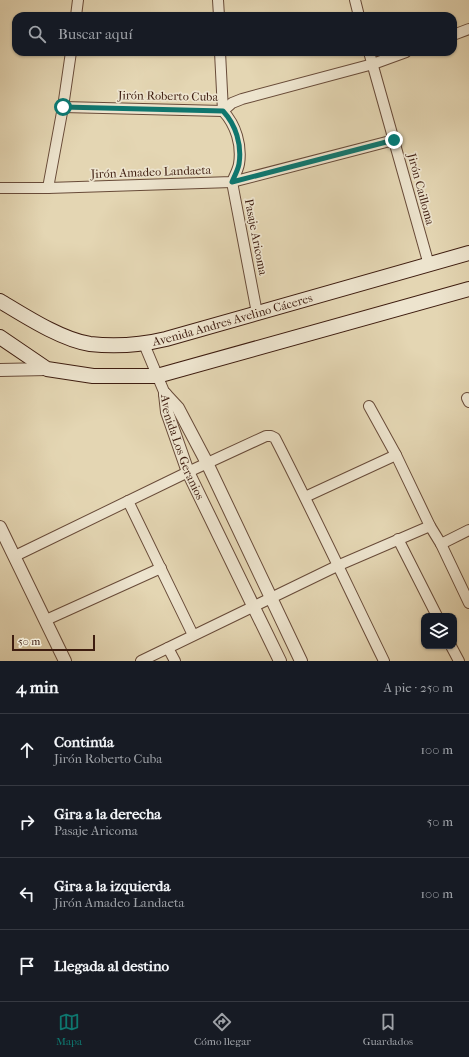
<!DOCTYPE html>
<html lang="es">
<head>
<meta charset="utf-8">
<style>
  :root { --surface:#171b24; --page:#20242c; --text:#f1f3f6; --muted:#9ea1a6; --line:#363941; --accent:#0f766e }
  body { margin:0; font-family:"IM FELL French Canon",serif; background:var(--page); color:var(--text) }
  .controls { position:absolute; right:12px; bottom:12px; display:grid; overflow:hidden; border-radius:8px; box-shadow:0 1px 3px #0004 }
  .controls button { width:36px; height:36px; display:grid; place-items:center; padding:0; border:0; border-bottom:1px solid var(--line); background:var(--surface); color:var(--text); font:20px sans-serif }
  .scale { position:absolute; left:12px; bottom:10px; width:83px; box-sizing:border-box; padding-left:4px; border:2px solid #3e1d10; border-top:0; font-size:11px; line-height:14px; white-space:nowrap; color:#3e1d10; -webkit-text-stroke:3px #ede4ce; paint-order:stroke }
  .stop { position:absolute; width:12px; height:12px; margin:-9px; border:3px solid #0f766e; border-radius:50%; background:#fff }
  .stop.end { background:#0f766e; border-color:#fff; box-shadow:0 1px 4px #0008 }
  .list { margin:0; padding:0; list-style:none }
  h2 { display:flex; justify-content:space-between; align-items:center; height:52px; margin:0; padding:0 16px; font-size:17px }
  h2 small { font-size:13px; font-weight:400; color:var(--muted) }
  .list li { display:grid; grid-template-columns:26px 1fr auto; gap:12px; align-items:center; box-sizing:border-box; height:72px; padding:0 16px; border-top:1px solid var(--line) }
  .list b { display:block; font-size:15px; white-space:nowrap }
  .list p { margin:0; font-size:13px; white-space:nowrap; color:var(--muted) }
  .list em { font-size:13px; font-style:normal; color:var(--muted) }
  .icon { flex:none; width:22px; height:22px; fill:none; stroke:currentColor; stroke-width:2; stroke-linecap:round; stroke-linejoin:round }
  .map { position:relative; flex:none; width:469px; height:661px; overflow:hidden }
  .search { position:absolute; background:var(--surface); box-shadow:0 1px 3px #0004; left:12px; right:12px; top:12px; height:44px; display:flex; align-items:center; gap:10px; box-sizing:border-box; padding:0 14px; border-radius:12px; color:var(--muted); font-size:15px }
  .sheet { height:340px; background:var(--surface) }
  nav { display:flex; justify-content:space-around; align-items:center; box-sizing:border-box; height:56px; border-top:1px solid var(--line); background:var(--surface); font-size:11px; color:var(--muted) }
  nav a { display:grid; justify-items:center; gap:2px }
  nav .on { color:var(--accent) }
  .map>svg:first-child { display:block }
</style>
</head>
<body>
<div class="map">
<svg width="469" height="661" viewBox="0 0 469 661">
  <rect width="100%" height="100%" fill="#e4d6b3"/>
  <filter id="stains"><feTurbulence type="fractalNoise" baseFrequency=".005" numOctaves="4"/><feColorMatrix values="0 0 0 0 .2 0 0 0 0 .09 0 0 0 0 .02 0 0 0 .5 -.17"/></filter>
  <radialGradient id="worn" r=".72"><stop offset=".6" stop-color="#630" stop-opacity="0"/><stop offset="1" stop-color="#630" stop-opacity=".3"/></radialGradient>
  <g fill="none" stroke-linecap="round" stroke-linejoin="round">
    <defs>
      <g id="minor">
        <polyline points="218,0 219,16"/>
        <polyline points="355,0 359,16"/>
        <polyline points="76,16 78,0"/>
        <polyline points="453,35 469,29"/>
        <path d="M220,52l3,59c13,14 19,34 16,53 -1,6 -5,13 -7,18l25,131"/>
        <polyline points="369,52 429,265"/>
        <polyline points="63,107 223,111 232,103 242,99 373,64 406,52"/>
        <polyline points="0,188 48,188 232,182 394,140"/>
        <polyline points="48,188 63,107 71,52"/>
        <polyline points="144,344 165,394"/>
        <polyline points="467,398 469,402"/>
        <polyline points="369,406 396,455 430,526 441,544 469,603"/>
        <polyline points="305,497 396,455"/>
        <polyline points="128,501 193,635"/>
        <polyline points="398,539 437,616"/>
        <polyline points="441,544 469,530"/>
        <path d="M15,556l173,-84 78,-36h5l4,2c38,74 73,149 109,223"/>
        <polyline points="46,620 161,568"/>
        <polyline points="451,646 459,661"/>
        <polyline points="168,648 175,661"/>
        <polyline points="141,661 337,566 430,526"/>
      </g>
      <g id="tertiary">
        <polyline points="0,370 47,369"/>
        <polyline points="165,394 178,408 207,463 301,661"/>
        <path id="s1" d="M165,394l2,18 21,60 92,189"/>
        <polyline points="0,527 65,661"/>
      </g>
      <g id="secondary">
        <path id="s2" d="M0,301c25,15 62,39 90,43 26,3 51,1 76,-5l303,-86"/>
        <polyline points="0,337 47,369 93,376 157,376 469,289"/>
      </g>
    </defs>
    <!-- minor casing -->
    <use href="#minor" stroke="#684b39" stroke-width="12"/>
    <!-- tertiary casing -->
    <use href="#tertiary" stroke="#684b39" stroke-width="14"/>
    <!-- secondary casing -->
    <use href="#secondary" stroke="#3e1d10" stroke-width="16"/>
    <!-- minor -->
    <use href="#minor" stroke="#ede4ce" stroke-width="10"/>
    <!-- tertiary -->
    <use href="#tertiary" stroke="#ede4ce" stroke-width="12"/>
    <!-- secondary -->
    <use href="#secondary" stroke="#ede4ce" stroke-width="14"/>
  </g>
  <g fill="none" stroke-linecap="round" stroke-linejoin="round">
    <!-- route -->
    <path stroke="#0f766e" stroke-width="5" d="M63,107l160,4c13,14 19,34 16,53 -1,6 -5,13 -7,18l162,-42"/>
  </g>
  <g text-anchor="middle" stroke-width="3.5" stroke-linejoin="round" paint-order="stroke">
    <!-- street labels -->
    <g font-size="12" fill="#3e1d10" stroke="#ede4ce">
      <text transform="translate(168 96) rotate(1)" y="4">Jirón Roberto Cuba</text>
      <text transform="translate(151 172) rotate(-2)" y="4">Jirón Amadeo Landaeta</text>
      <text transform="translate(421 189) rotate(75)" y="4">Jirón Cailloma</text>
      <text transform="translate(256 237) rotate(79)" y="4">Pasaje Aricoma</text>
      <text dy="4" stroke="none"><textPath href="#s2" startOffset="246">Avenida Andres Avelino Cáceres</textPath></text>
      <text dy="4" stroke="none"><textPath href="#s1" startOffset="56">Avenida Los Geranios</textPath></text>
    </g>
  </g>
  <rect width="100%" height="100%" filter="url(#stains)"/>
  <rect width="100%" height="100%" fill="url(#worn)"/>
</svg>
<div class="controls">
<button><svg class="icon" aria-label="layers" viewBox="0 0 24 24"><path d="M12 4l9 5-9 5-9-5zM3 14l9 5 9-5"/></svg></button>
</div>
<div class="scale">50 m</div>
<div class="stop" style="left:63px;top:107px"></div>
<div class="stop end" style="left:394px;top:140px"></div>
<div class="search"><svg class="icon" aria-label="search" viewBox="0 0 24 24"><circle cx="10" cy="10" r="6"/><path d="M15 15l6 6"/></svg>Buscar aquí</div>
</div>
<section class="sheet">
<h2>4 min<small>A pie · 250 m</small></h2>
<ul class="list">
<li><svg class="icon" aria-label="ahead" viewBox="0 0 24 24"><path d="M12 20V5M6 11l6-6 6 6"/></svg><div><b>Continúa</b><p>Jirón Roberto Cuba</p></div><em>100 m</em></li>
<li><svg class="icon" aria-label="right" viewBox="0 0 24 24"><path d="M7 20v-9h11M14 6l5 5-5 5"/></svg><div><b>Gira a la derecha</b><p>Pasaje Aricoma</p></div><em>50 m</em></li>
<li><svg class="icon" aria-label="left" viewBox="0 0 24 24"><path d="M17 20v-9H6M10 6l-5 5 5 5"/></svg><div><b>Gira a la izquierda</b><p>Jirón Amadeo Landaeta</p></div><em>100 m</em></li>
<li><svg class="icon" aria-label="arrive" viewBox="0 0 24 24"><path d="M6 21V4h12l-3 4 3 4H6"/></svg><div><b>Llegada al destino</b></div></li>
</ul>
</section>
<nav>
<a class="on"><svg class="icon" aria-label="map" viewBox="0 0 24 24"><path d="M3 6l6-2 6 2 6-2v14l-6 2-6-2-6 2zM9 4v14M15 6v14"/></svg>Mapa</a>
<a><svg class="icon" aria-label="directions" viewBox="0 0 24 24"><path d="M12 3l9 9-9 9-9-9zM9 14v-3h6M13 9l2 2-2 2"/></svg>Cómo llegar</a>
<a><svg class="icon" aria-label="saved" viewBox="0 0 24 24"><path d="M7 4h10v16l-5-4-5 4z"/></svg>Guardados</a>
</nav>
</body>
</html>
